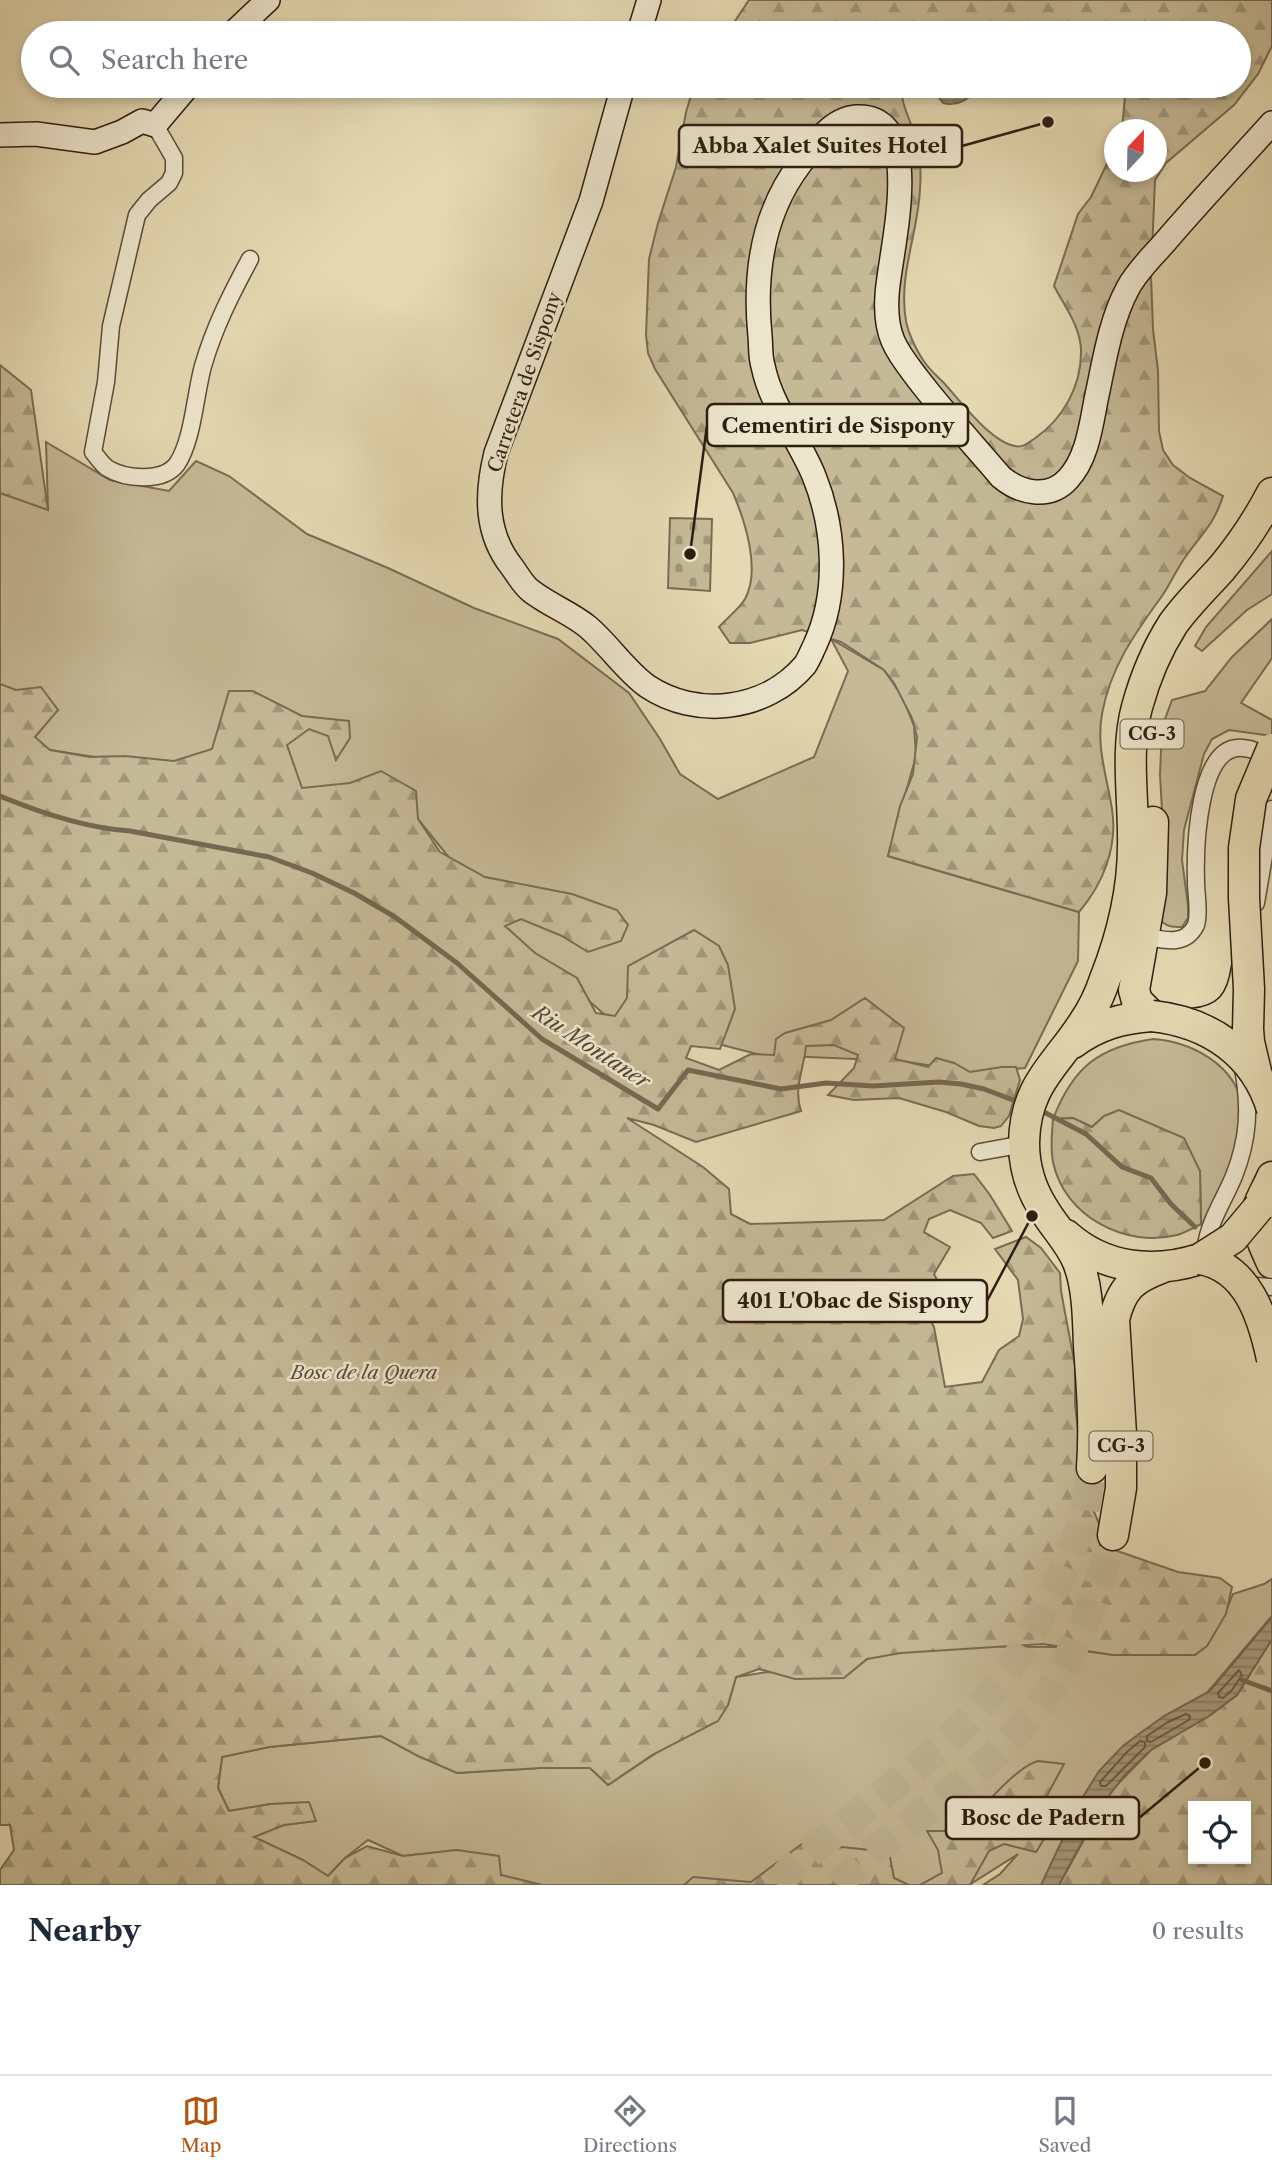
<!DOCTYPE html>
<html lang="en">
<head>
<meta charset="utf-8">
<style>
  :root { --surface:#fff; --page:#f2f2f3; --text:#1f2937; --muted:#747a83; --line:#e0e1e3; --accent:#b45309 }
  body { margin:0; font-family:"Libre Caslon Text",serif; background:var(--page); color:var(--text) }
  .controls { position:absolute; right:21px; bottom:21px; display:grid; overflow:hidden; border-radius:0px; box-shadow:0 4px 10px #0003 }
  .controls button { width:63px; height:63px; display:grid; place-items:center; padding:0; border:0; border-bottom:2px solid var(--line); background:var(--surface); color:var(--text); font:35px sans-serif }
  .compass { position:absolute; left:1104px; top:119px; width:63px; height:63px; border-radius:50%; background:var(--surface); box-shadow:0 4px 10px #0003; rotate:22deg }
  .list { margin:0; padding:0; list-style:none }
  h2 { display:flex; justify-content:space-between; align-items:center; height:91px; margin:0; padding:0 28px; font-size:30px }
  h2 small { font-size:23px; font-weight:400; color:var(--muted) }
  .icon { flex:none; width:38px; height:38px; fill:none; stroke:currentColor; stroke-width:2; stroke-linecap:round; stroke-linejoin:round }
  .map { position:relative; flex:none; width:1272px; height:1885px; overflow:hidden }
  .search { position:absolute; background:var(--surface); box-shadow:0 4px 10px #0003; left:21px; right:21px; top:21px; height:77px; display:flex; align-items:center; gap:18px; box-sizing:border-box; padding:0 24px; border-radius:38px; color:var(--muted); font-size:26px }
  .sheet { height:189px; background:var(--surface) }
  nav { display:flex; justify-content:space-around; align-items:center; box-sizing:border-box; height:98px; border-top:2px solid var(--line); background:var(--surface); font-size:19px; color:var(--muted) }
  nav a { display:grid; justify-items:center; gap:4px }
  nav .on { color:var(--accent) }
  .map>svg:first-child { display:block }
</style>
</head>
<body>
<div class="map">
<svg width="1272" height="1885" viewBox="0 0 1272 1885">
  <defs>
    <pattern id="forest-firs" width="22" height="20" patternUnits="userSpaceOnUse" patternTransform="scale(1.75)"><rect width="22" height="20" fill="#c5b996"/><path d="M5 1l3.5 6h-7zM16 11l3.5 6h-7z" fill="#a09679"/></pattern>
    <pattern id="cemetery-stones" width="16" height="16" patternUnits="userSpaceOnUse" patternTransform="scale(1.75)"><rect width="16" height="16" fill="#c5b996"/><path d="M2 7V4a2 2 0 0 1 4 0v3zM10 15v-3a2 2 0 0 1 4 0v3z" fill="#a09679"/></pattern>
    <pattern id="water-rules" width="6" height="5" patternUnits="userSpaceOnUse" patternTransform="scale(1.75)"><rect width="6" height="5" fill="#a6997b"/><path d="M0 2.5h6" fill="none" stroke="#887c63"/></pattern>
  </defs>
  <rect width="100%" height="100%" fill="#e4d9b2"/>
  <filter id="stains"><feTurbulence type="fractalNoise" baseFrequency=".00286" numOctaves="4"/><feColorMatrix values="0 0 0 0 .2 0 0 0 0 .09 0 0 0 0 .02 0 0 0 .5 -.17"/></filter>
  <radialGradient id="worn" r=".72"><stop offset=".6" stop-color="#630" stop-opacity="0"/><stop offset="1" stop-color="#630" stop-opacity=".3"/></radialGradient>
  <!-- green -->
  <g fill="#c5b996" stroke="#796c53" stroke-width="2">
    <polygon points="46,442 110,480 169,491 196,461 229,476 307,534 388,568 474,608 558,639 629,693 660,739 680,774 718,799 814,757 848,671 831,639 884,670 902,696 914,726 916,756 888,856 1079,912 1078,961 1025,1068 970,1072 902,1061 761,1055 605,1015 504,926 418,819 302,789 50,750 0,727 0,493 48,509"/>
    <polygon points="1272,551 1272,594 1247,610 1202,651 1195,646 1206,627"/>
    <path d="M1272,619v39l-31,45 31,17v16l-43,-6 -17,9 -8,15 -20,76 -2,30 6,45v13l-6,9c-9,0 -17,0 -22,-8l6,-38 -6,-106 2,-48 10,-27 33,-9 27,-34z"/>
    <path d="M1153,1039c39,3 81,25 90,67 1,8 1,18 2,26 2,19 3,36 -6,53 -9,15 -24,28 -38,39l-1,-53 -67,-53 -14,-8 -15,6 -12,11 -19,-9 -20,1c20,-52 46,-72 100,-80z"/>
    <path d="M1272,1579v37l-66,78 -19,11 -146,180h-58l17,-11 18,-20 -49,31h-427l-41,-10 -44,-25 -54,6 -35,-16 -23,18 -17,18 -32,-19 -43,-20 31,-12 31,-4 -6,-18 -38,1 -42,7 -11,-23 4,-31 47,-10 112,-11 76,37 83,-5h50l18,17 120,-80 8,-28 31,-5 77,5 23,-18 43,-13 146,1 57,8h82c18,-19 29,-37 38,-61l31,-10z"/>
  </g>
  <!-- forest -->
  <g fill="url(#forest-firs)" stroke="#796c53" stroke-width="2" fill-rule="evenodd">
    <path d="M749,0h523v46l-14,28 -24,31 -68,58 -11,17 -4,96 2,53 5,42 1,60 4,19 10,15 17,13 33,18c-10,31 -22,38 -39,63 -8,12 -14,25 -22,37 -27,37 -52,72 -60,118 -6,33 5,63 10,95 6,38 -9,75 -33,103l-191,-56 12,-50 13,-32 4,-37 -5,-19 -18,-35 -10,-13 -43,-28 -39,-12 -52,13h-20l-11,-16c8,-9 20,-18 26,-28 16,-29 0,-78 -12,-106l-78,-124 -7,-16 -2,-18 3,-76 9,-36 18,-56 10,-55 8,-26h208c-3,16 11,39 15,55 4,15 4,33 3,48 -2,45 -22,86 -14,132 2,12 12,33 20,43 5,7 12,13 18,19 16,18 47,59 71,63 8,2 13,-3 19,-7 29,-20 48,-53 47,-90 -1,-23 -17,-44 -27,-63l24,-72 13,-17 23,-48v23h42v-42l-34,-1 4,-43h113v-53h-512z"/>
    <polygon points="0,365 31,390 48,510 0,493"/>
    <path d="M0,684l16,6 25,-3 17,23 -23,27 15,13 40,7 35,-1 49,5 38,-12 17,-58h24l49,25 47,5 1,17 -14,22 -8,-24 -19,-7 -22,16 15,43 48,-5 31,-12 35,20 2,28 22,33 45,25 87,17 45,16 11,15 -7,16 -33,11 -26,-16 -41,-17 -16,7 30,27 42,25 19,35 19,3 12,-18 1,-32 66,-36 25,16 9,19 7,44 -15,40 -29,-3 -5,12 33,12 32,-16 23,1 2,-16 9,-6 46,-13 34,-22 39,30 -9,31 33,8 8,-9 18,5 16,9 32,-5h14l4,13 -11,36 -8,10 -7,2 -15,-2 -33,-14 -47,-14 -45,2 -26,-5 26,-27 4,-13 -24,-10 -28,1c-2,23 -13,42 -5,65l-105,31 -42,-17 -27,-7 76,49 26,22 2,25 19,10 134,-4 69,-44 21,-2 16,21 22,36 -19,7 -12,-15 -31,-13 -21,9 -5,13 26,15 -16,27 10,19 -20,14 10,20 11,60 37,-5 17,-32 20,-14 4,-17 -5,-39 -23,-31 31,-12 15,11 19,25 1,18 14,75v39l7,58v22l17,38 1,22 78,27 42,6 12,9 -6,27 -19,32 -12,9h-82l-70,-11 -142,9 -34,6 -23,19 -49,1 -36,-10 -23,8 -8,28 -10,16 -66,34 -44,30 -18,-17h-50l-83,5 -39,-17 -37,-20 -112,11 -47,10 -4,31 11,23 42,-7 38,-2 7,19 -32,4 -30,12 49,23 25,16 17,-18 22,-12 36,10 54,-6 42,6 2,19 41,10h-542v-15l14,-20 -4,-25h-10z"/>
    <path d="M1119,1110l65,28 16,33 1,53c-8,4 -16,9 -24,11 -52,13 -113,-19 -124,-73 -3,-14 -1,-29 0,-43l20,-1 19,9 12,-11z"/>
    <path d="M1272,1639v246h-213l52,-94 40,-41 58,-34 28,-21zM1193,1806h53v53h-53z"/>
    <path d="M1038,1761l26,3 -21,39 1,36 -8,13 -32,-8 -15,7 -19,34h-50l22,-12 -4,-23 -11,-19h35c16,-18 53,-64 76,-70z"/>
    <polygon points="803,1843 889,1852 894,1878 909,1885 684,1885 693,1877 751,1882"/>
  </g>
  <!-- cemetery -->
  <polygon fill="url(#cemetery-stones)" stroke="#796c53" stroke-width="2" points="670,518 712,519 710,591 668,588"/>
  <!-- water -->
  <g fill="url(#water-rules)" stroke="#766850" stroke-width="2">
    <path d="M942,86h34c-4,13 -19,21 -33,17l-5,-7z"/>
    <polygon points="1272,1617 1272,1639 1237,1695 1209,1716 1151,1750 1124,1776 1101,1806 1059,1885 1041,1885 1081,1800 1099,1771 1123,1746 1139,1734 1164,1716 1210,1691"/>
  </g>
  <g fill="none" stroke-linecap="round" stroke-linejoin="round">
    <!-- shore -->
    <g stroke="#6a5c46" stroke-width="2">
      <polygon points="1239,1670 1242,1675 1232,1690 1223,1698 1219,1697 1218,1693"/>
      <polygon points="1186,1714 1190,1716 1189,1720 1151,1742 1147,1741 1147,1736 1168,1722"/>
      <polygon points="1140,1741 1145,1742 1145,1747 1106,1786 1101,1786 1100,1782 1127,1752"/>
    </g>
    <!-- stream -->
    <g stroke="#766850" stroke-width="5">
      <path d="M0,796c41,17 86,32 130,35l139,26 43,16 42,20 41,24 62,46 85,76 116,70 30,-39 93,19 45,-6 47,3 66,-4 22,2 23,5 37,14"/>
      <polyline points="1040,1110 1086,1134 1122,1167 1151,1178 1171,1204 1195,1227"/>
      <polyline points="1242,1680 1272,1691"/>
    </g>
    <!-- highway-tunnel -->
    <g stroke="#bfb492" stroke-width="30" stroke-dasharray="30 15" stroke-linecap="butt">
      <polyline points="778,1885 793,1866 940,1748 973,1716 1000,1683 1021,1652 1061,1575 1082,1525 1092,1468"/>
      <path d="M838,1885c30,-34 71,-60 106,-88 21,-17 42,-33 61,-52 58,-56 88,-133 108,-210"/>
    </g>
    <defs>
      <g id="street">
        <path d="M155,125l19,33v15l-5,10 -20,17 -12,15 -26,111 -5,56 -13,70c4,5 9,12 14,16 18,11 56,15 70,-4 16,-24 18,-69 26,-98 11,-38 28,-72 47,-107"/>
        <polyline points="1256,903 1272,809"/>
        <path d="M1144,936c20,4 41,11 52,-11 4,-14 0,-29 0,-43 -1,-31 1,-139 47,-134 12,1 20,5 26,15"/>
        <polyline points="980,1152 1024,1144"/>
        <path d="M1205,1257c0,-30 18,-54 29,-81 15,-38 16,-69 9,-108"/>
        <polyline points="1241,1285 1272,1287"/>
      </g>
      <g id="secondary">
        <polyline points="233,33 268,0"/>
        <polyline points="639,33 649,0"/>
        <path d="M623,86l-32,115 -95,252c-10,41 -11,80 16,114 6,8 11,18 19,24 18,14 40,22 57,36 20,17 38,44 59,59 49,33 119,25 158,-21 4,-6 7,-14 10,-20 24,-52 20,-117 -1,-169 -15,-37 -43,-70 -51,-110 -3,-9 -2,-20 -3,-30 -6,-60 2,-122 40,-172 13,-18 31,-45 56,-47 74,-4 32,141 31,179 -1,15 0,31 6,45 6,14 16,26 25,38 26,34 55,65 83,98 19,16 48,23 67,2 19,-20 23,-53 28,-79 8,-37 14,-79 32,-112 9,-17 25,-32 37,-46 35,-41 71,-79 107,-119"/>
        <polyline points="0,135 36,134 95,142 122,132 142,121 155,125 188,86"/>
      </g>
      <g id="highway">
        <polyline points="1152,1016 1137,1001 1134,990 1151,893 1153,822"/>
        <path d="M1193,1024c35,-4 49,-21 54,-56"/>
        <path d="M1073,1043c24,-18 49,-25 79,-27"/>
        <path d="M1272,1177c-4,10 -11,21 -14,31 -4,19 7,39 14,55"/>
        <path d="M1066,1235c38,34 87,39 134,24"/>
        <path d="M1092,1468c3,-41 0,-81 -3,-122 -1,-27 -1,-59 -11,-84 -8,-20 -24,-35 -35,-54 -12,-19 -19,-42 -19,-65 1,-59 32,-77 60,-121 9,-13 16,-28 21,-43 17,-43 28,-88 28,-134 1,-46 -8,-94 4,-138 8,-29 20,-58 36,-83 14,-20 33,-38 49,-56 20,-24 36,-48 50,-75"/>
        <path d="M1113,1535l8,-47v-54l-7,-115c8,-31 18,-40 47,-51"/>
      </g>
    </defs>
    <!-- street casing -->
    <use href="#street" stroke="#5b4d38" stroke-width="19"/>
    <!-- secondary casing -->
    <use href="#secondary" stroke="#2d1e10" stroke-width="26"/>
    <!-- highway casing -->
    <use href="#highway" stroke="#2d1e10" stroke-width="33"/>
    <!-- street -->
    <use href="#street" stroke="#ede6cd" stroke-width="16"/>
    <!-- secondary -->
    <use href="#secondary" stroke="#ede6cd" stroke-width="23"/>
    <!-- highway -->
    <use href="#highway" stroke="#e4d9b2" stroke-width="30"/>
    <defs>
      <g id="highway-bridge">
        <path d="M1152,1016c57,6 103,37 120,93"/>
        <polyline points="1257,1076 1249,1042 1248,1029 1249,989 1244,898 1244,848 1251,799 1272,749"/>
        <path d="M1200,1259c48,8 63,58 72,100"/>
        <polyline points="1200,1259 1233,1238 1259,1207"/>
      </g>
    </defs>
    <!-- highway-bridge casing -->
    <use href="#highway-bridge" stroke="#2d1e10" stroke-width="33" stroke-linecap="butt"/>
    <!-- highway-bridge -->
    <use href="#highway-bridge" stroke="#e4d9b2" stroke-width="30"/>
  </g>
  <g text-anchor="middle" stroke-width="5" stroke-linejoin="round" paint-order="stroke">
    <!-- shield labels -->
    <g fill="#ede6cd" stroke="#675a49" stroke-width="2">
      <rect x="1120.5" y="719.5" width="63" height="29" rx="5"/>
      <rect x="1089.5" y="1431.5" width="63" height="29" rx="5"/>
    </g>
    <g font-size="18" font-weight="bold" fill="#2d1e10">
      <text x="1152" y="740">CG-3</text>
      <text x="1121" y="1452">CG-3</text>
    </g>
    <!-- street labels -->
    <g font-size="19" fill="#2d1e10" stroke="#ede6cd">
      <text transform="translate(524 382) rotate(-71)" y="7">Carretera de Sispony</text>
    </g>
    <!-- park labels -->
    <g font-size="19" font-style="italic" fill="#5b4c38" stroke="#ede6cd">
      <text x="364" y="1379">Bosc de la Quera</text>
    </g>
    <!-- water labels -->
    <g font-size="21" font-style="italic" fill="#574935" stroke="#ede6cd">
      <text transform="translate(591 1047) rotate(33)" y="7">Riu Montaner</text>
    </g>
  </g>
  <!-- callouts -->
  <path fill="none" stroke="#2d1e10" stroke-width="2.5" d="M1048 122L962 146M690 554L707 425M1032 1216L987 1301M1205 1763L1139 1818"/>
  <g fill="#2d1e10" stroke="#ede6cd" stroke-width="2.5">
    <circle cx="1048" cy="122" r="7"/>
    <circle cx="690" cy="554" r="7"/>
    <circle cx="1032" cy="1216" r="7"/>
    <circle cx="1205" cy="1763" r="7"/>
  </g>
  <g fill="#ede6cd" stroke="#2d1e10" stroke-width="2.5">
    <rect x="679" y="125" width="283" height="42" rx="7"/>
    <rect x="707" y="404" width="261" height="42" rx="7"/>
    <rect x="723" y="1280" width="264" height="42" rx="7"/>
    <rect x="946" y="1797" width="193" height="42" rx="7"/>
  </g>
  <g font-size="21" text-anchor="middle" font-weight="bold" fill="#2d1e10">
    <text x="820" y="153">Abba Xalet Suites Hotel</text>
    <text x="838" y="433">Cementiri de Sispony</text>
    <text x="855" y="1308">401 L'Obac de Sispony</text>
    <text x="1043" y="1825">Bosc de Padern</text>
  </g>
  <rect width="100%" height="100%" filter="url(#stains)"/>
  <rect width="100%" height="100%" fill="url(#worn)"/>
</svg>
<div class="controls">
<button><svg class="icon" aria-label="locate" viewBox="0 0 24 24"><circle cx="12" cy="12" r="6"/><path d="M12 2v4M12 18v4M2 12h4M18 12h4"/></svg></button>
</div>
<svg class="compass" viewBox="-18 -18 36 36"><path d="M0-13l5 13h-10z" fill="#e53935"/><path d="M0 13l5-13h-10z" fill="#747a83"/></svg>
<div class="search"><svg class="icon" aria-label="search" viewBox="0 0 24 24"><circle cx="10" cy="10" r="6"/><path d="M15 15l6 6"/></svg>Search here</div>
</div>
<section class="sheet">
<h2>Nearby<small>0 results</small></h2>
<ul class="list">
</ul>
</section>
<nav>
<a class="on"><svg class="icon" aria-label="map" viewBox="0 0 24 24"><path d="M3 6l6-2 6 2 6-2v14l-6 2-6-2-6 2zM9 4v14M15 6v14"/></svg>Map</a>
<a><svg class="icon" aria-label="directions" viewBox="0 0 24 24"><path d="M12 3l9 9-9 9-9-9zM9 14v-3h6M13 9l2 2-2 2"/></svg>Directions</a>
<a><svg class="icon" aria-label="saved" viewBox="0 0 24 24"><path d="M7 4h10v16l-5-4-5 4z"/></svg>Saved</a>
</nav>
</body>
</html>
